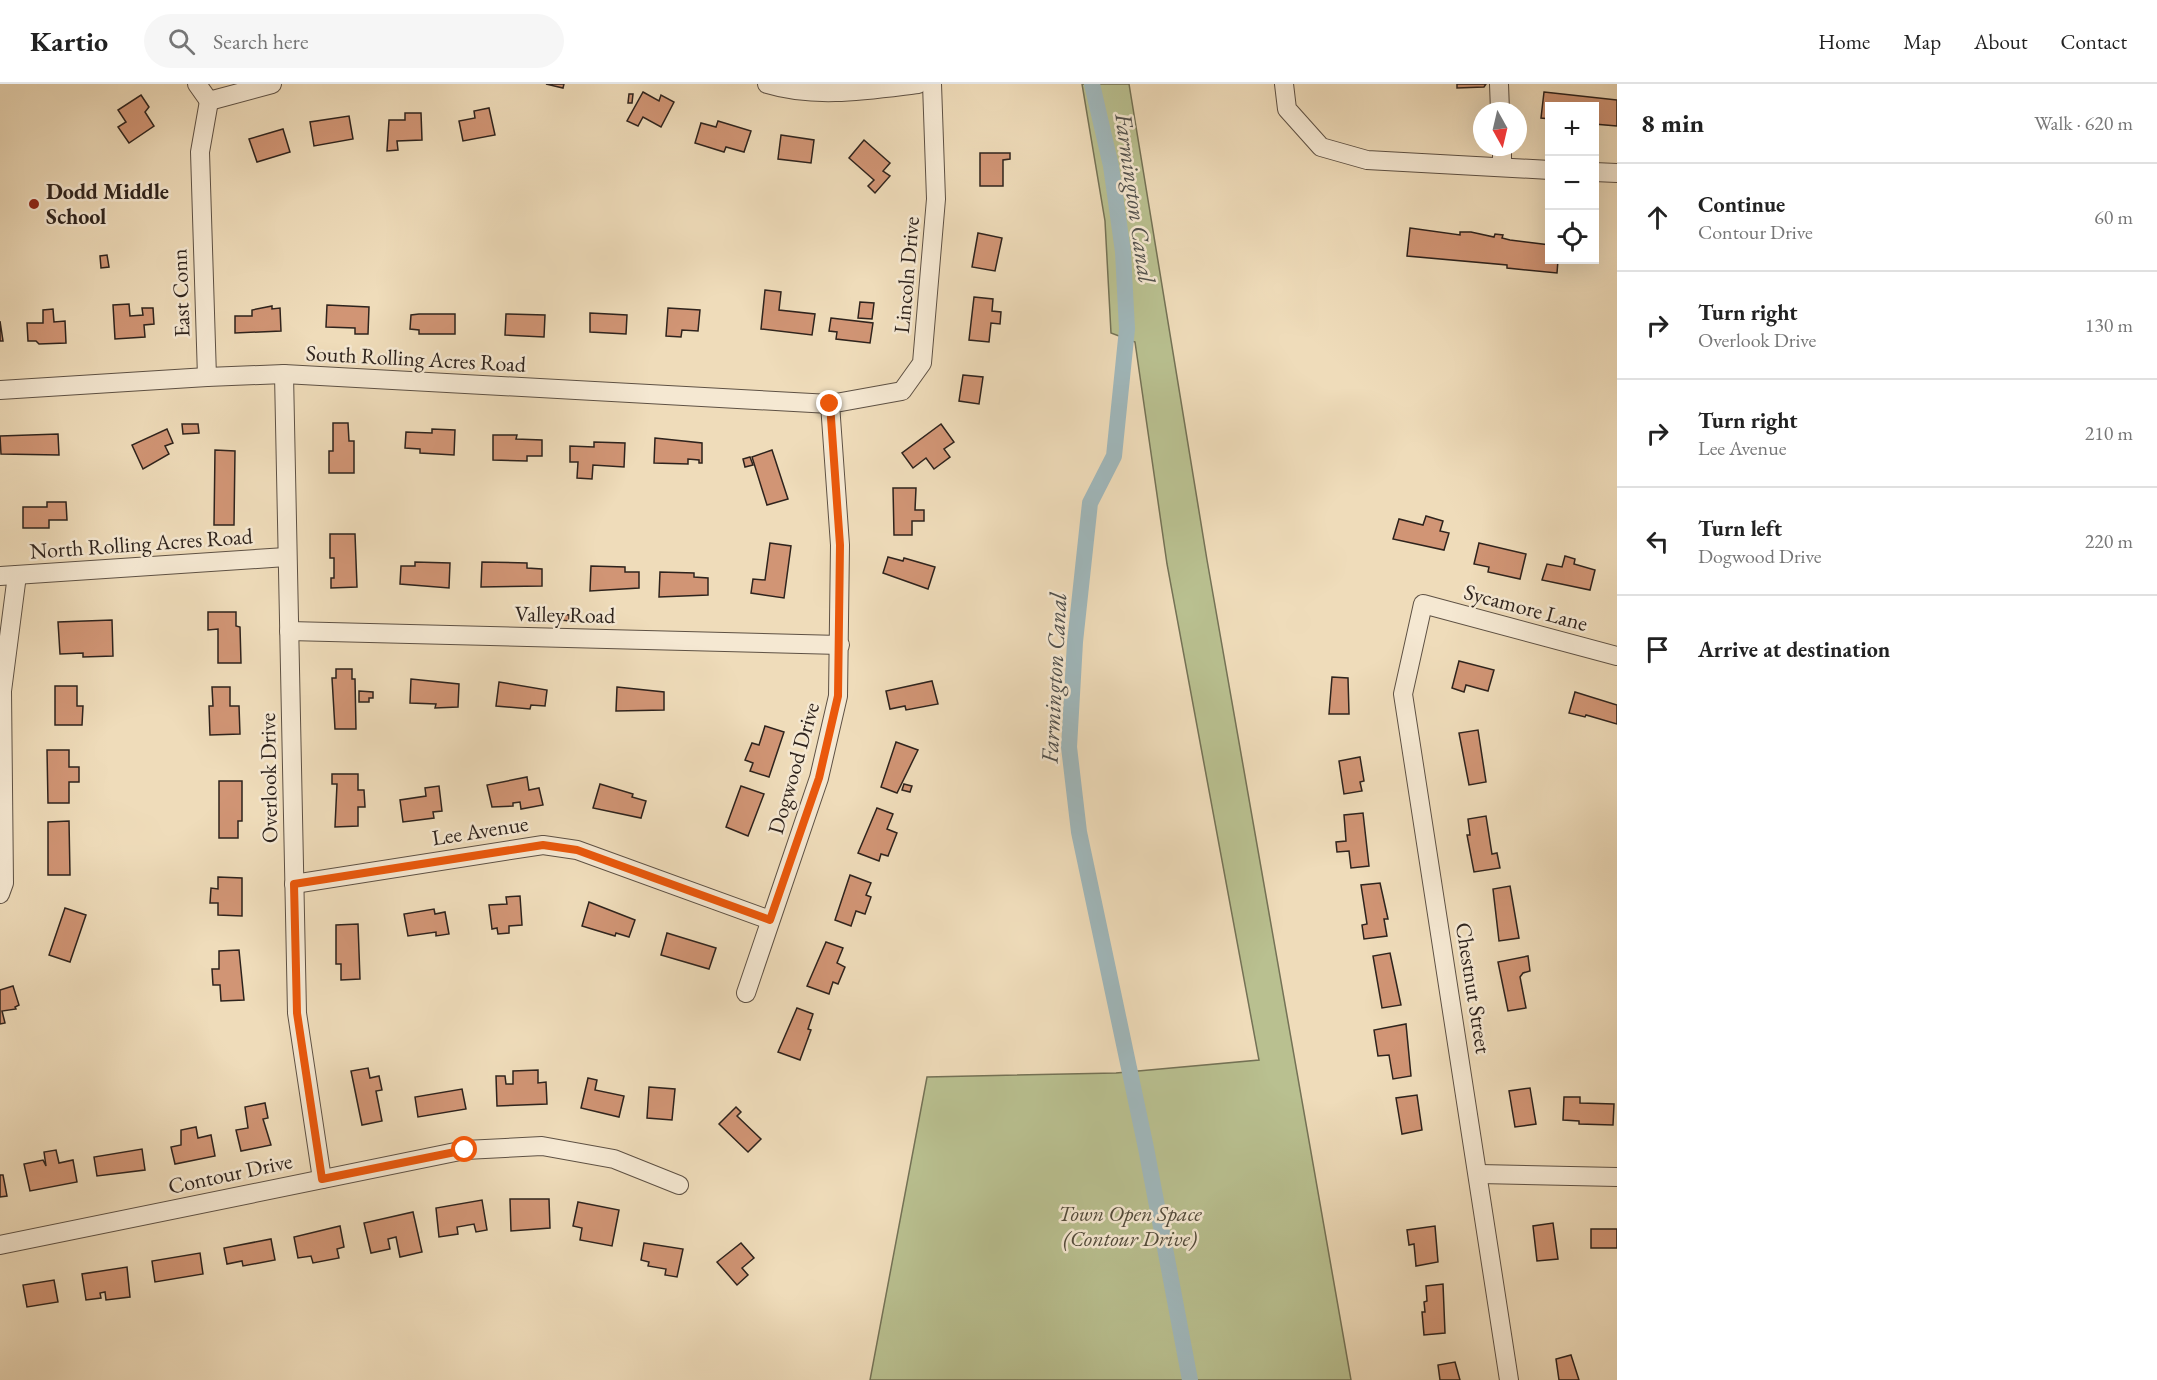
<!DOCTYPE html>
<html lang="en">
<head>
<meta charset="utf-8">
<style>
  :root { --surface:#fff; --page:#f6f6f6; --text:#222; --muted:#767676; --line:#e0e0e0 }
  body { margin:0; font-family:"EB Garamond",serif; background:var(--page); color:var(--text) }
  .controls { position:absolute; right:18px; top:18px; display:grid; overflow:hidden; border-radius:0px; box-shadow:0 6px 24px #0002 }
  .controls button { width:54px; height:54px; display:grid; place-items:center; padding:0; border:0; border-bottom:2px solid var(--line); background:var(--surface); color:var(--text); font:30px sans-serif }
  .compass { position:absolute; left:1473px; top:18px; width:54px; height:54px; border-radius:50%; background:var(--surface); box-shadow:0 6px 24px #0002; rotate:172deg }
  .stop { position:absolute; width:18px; height:18px; margin:-14px; border:4px solid #ea580c; border-radius:50%; background:#fff }
  .stop.end { background:#ea580c; border-color:#fff; box-shadow:0 2px 6px #0008 }
  .list { margin:0; padding:0; list-style:none }
  h2 { display:flex; justify-content:space-between; align-items:center; height:78px; margin:0; padding:0 24px; font-size:26px }
  h2 small { font-size:20px; font-weight:400; color:var(--muted) }
  .list li { display:grid; grid-template-columns:39px 1fr auto; gap:18px; align-items:center; box-sizing:border-box; height:108px; padding:0 24px; border-top:2px solid var(--line) }
  .list b { display:block; font-size:22px; white-space:nowrap }
  .list p { margin:0; font-size:20px; white-space:nowrap; color:var(--muted) }
  .list em { font-size:20px; font-style:normal; color:var(--muted) }
  .icon { flex:none; width:33px; height:33px; fill:none; stroke:currentColor; stroke-width:2; stroke-linecap:round; stroke-linejoin:round }
  .map { position:relative; flex:none; width:1617px; height:1296px; overflow:hidden }
  header { display:flex; align-items:center; gap:36px; box-sizing:border-box; height:84px; padding:0 30px; background:var(--surface); border-bottom:2px solid var(--line) }
  header strong { font-size:28px }
  nav { display:flex; gap:33px; margin-inline-start:auto; font-size:21px }
  .search { width:420px; height:54px; background:var(--page); display:flex; align-items:center; gap:15px; box-sizing:border-box; padding:0 21px; border-radius:33px; color:var(--muted); font-size:22px }
  main { display:flex }
  aside { flex:1; background:var(--surface) }
  .map>svg:first-child { display:block }
</style>
</head>
<body>
<header>
<strong>Kartio</strong>
<div class="search"><svg class="icon" aria-label="search" viewBox="0 0 24 24"><circle cx="10" cy="10" r="6"/><path d="M15 15l6 6"/></svg>Search here</div>
<nav><a>Home</a><a>Map</a><a>About</a><a>Contact</a></nav>
</header>
<main>
<div class="map">
<svg width="1617" height="1296" viewBox="0 0 1617 1296">
  <rect width="100%" height="100%" fill="#efdcba"/>
  <filter id="stains"><feTurbulence type="fractalNoise" baseFrequency=".00333" numOctaves="4"/><feColorMatrix values="0 0 0 0 .2 0 0 0 0 .09 0 0 0 0 .02 0 0 0 .5 -.17"/></filter>
  <radialGradient id="worn" r=".72"><stop offset=".6" stop-color="#630" stop-opacity="0"/><stop offset="1" stop-color="#630" stop-opacity=".3"/></radialGradient>
  <!-- green -->
  <polygon fill="#b9c090" stroke="#747256" stroke-width="1.5" points="1082,0 1129,0 1207,476 1351,1296 870,1296 927,993 1116,989 1259,976 1167,480 1135,258 1111,249 1105,137"/>
  <g fill="none" stroke-linecap="round" stroke-linejoin="round">
    <!-- canal -->
    <polyline stroke="#a0b8bc" stroke-width="16" points="1092,0 1111,82 1123,168 1127,245 1114,372 1090,419 1075,558 1069,663 1079,748 1146,1064 1190,1296"/>
  </g>
  <!-- building -->
  <g fill="#d19575" stroke="#2e231d" stroke-width="1.5">
    <polygon points="546,0 564,0 563,4"/>
    <polygon points="1457,0 1486,0 1484,3 1457,4"/>
    <polygon points="643,8 659,17 661,11 674,18 661,43 643,33 638,42 627,37"/>
    <polygon points="1544,8 1617,16 1617,42 1594,40 1594,22 1550,22 1550,35 1541,34"/>
    <polygon points="629,10 633,10 632,19 628,19"/>
    <polygon points="141,11 149,23 145,28 154,42 129,59 118,43 126,38 118,26"/>
    <polygon points="489,24 495,51 463,57 459,37 475,34 474,27"/>
    <polygon points="405,29 421,29 422,56 397,57 398,66 387,67 389,36 405,36"/>
    <polygon points="349,32 353,55 314,62 310,38"/>
    <polygon points="718,37 751,47 744,68 726,63 724,68 695,59 701,39 716,43"/>
    <polygon points="283,45 290,68 257,78 249,55"/>
    <polygon points="781,51 814,56 811,79 778,75"/>
    <polygon points="864,56 890,79 883,87 890,92 875,109 868,102 874,96 849,74"/>
    <polygon points="980,69 1010,69 1010,75 1003,76 1003,102 980,102"/>
    <polygon points="1410,144 1460,151 1460,148 1471,148 1494,153 1495,150 1503,151 1502,154 1510,156 1550,161 1550,176 1558,176 1557,189 1507,184 1507,181 1407,172"/>
    <polygon points="978,149 1002,154 995,187 972,183"/>
    <polygon points="107,171 109,183 101,184 100,172"/>
    <polygon points="765,206 781,208 779,226 815,230 812,251 761,245"/>
    <polygon points="974,213 993,215 992,227 1001,228 1000,240 991,239 989,258 969,256"/>
    <polygon points="860,218 874,219 872,235 858,234"/>
    <polygon points="129,220 130,232 143,231 142,224 153,224 154,240 144,241 145,253 115,255 113,221"/>
    <polygon points="327,221 369,223 368,250 355,250 355,244 326,243"/>
    <polygon points="272,222 272,225 280,224 281,247 235,249 235,232 252,232 252,226"/>
    <polygon points="668,224 700,226 698,247 682,246 681,253 666,252"/>
    <polygon points="53,225 54,238 65,237 66,259 39,260 36,257 28,257 27,239 43,239 43,226"/>
    <polygon points="590,229 627,231 626,250 590,248"/>
    <polygon points="419,230 455,230 455,250 419,250 419,246 410,245 411,231"/>
    <polygon points="506,230 545,231 544,253 505,251"/>
    <polygon points="831,234 873,239 870,259 836,255 837,248 829,247"/>
    <polygon points="0,237 3,257 0,257"/>
    <polygon points="963,291 983,293 979,320 959,317"/>
    <polygon points="333,339 348,339 349,357 354,357 354,389 329,389 329,367 333,367"/>
    <polygon points="182,340 198,340 199,349 183,350"/>
    <polygon points="941,340 954,358 944,365 950,373 934,385 926,374 913,384 902,369"/>
    <polygon points="167,345 173,359 165,362 169,370 143,385 132,361"/>
    <polygon points="432,345 455,346 454,371 420,369 420,365 405,364 406,348 432,349"/>
    <polygon points="58,350 59,371 1,370 0,352"/>
    <polygon points="493,351 517,351 516,355 542,356 542,372 527,372 527,377 493,376"/>
    <polygon points="655,354 702,359 702,379 699,379 699,376 688,375 688,380 654,379"/>
    <polygon points="594,358 625,359 624,383 593,381 592,395 577,394 578,378 570,378 570,362 594,363"/>
    <polygon points="215,366 235,367 234,441 214,441"/>
    <polygon points="772,366 788,415 767,421 752,373"/>
    <polygon points="750,373 753,381 745,383 743,375"/>
    <polygon points="893,404 916,404 915,426 924,426 924,437 912,437 912,451 894,451"/>
    <polygon points="47,418 66,418 67,436 49,436 49,444 23,444 23,423 47,423"/>
    <polygon points="1426,432 1443,437 1440,447 1449,449 1444,466 1393,455 1399,435 1423,441"/>
    <polygon points="330,450 355,450 357,503 331,504 331,494 334,494 334,474 330,474"/>
    <polygon points="770,459 791,462 784,514 751,509 753,495 765,496"/>
    <polygon points="1479,459 1526,470 1520,495 1488,488 1489,483 1474,480"/>
    <polygon points="1565,472 1575,475 1574,480 1595,486 1590,506 1542,496 1547,480 1562,483"/>
    <polygon points="888,473 903,477 904,474 935,483 928,505 883,489"/>
    <polygon points="415,478 450,479 449,504 400,500 401,482 415,482"/>
    <polygon points="482,478 527,479 527,484 542,485 542,502 481,503"/>
    <polygon points="591,482 625,483 625,488 639,488 639,504 590,507"/>
    <polygon points="660,488 694,489 694,493 708,494 708,511 659,513"/>
    <polygon points="208,528 236,528 236,542 240,543 241,579 218,579 218,545 208,546"/>
    <polygon points="561,530 569,531 569,537 561,536"/>
    <polygon points="112,536 113,572 83,573 83,569 60,570 58,538"/>
    <polygon points="1459,577 1494,586 1488,607 1466,601 1464,608 1452,604"/>
    <polygon points="336,585 352,585 352,595 355,595 356,645 335,645 332,594 336,594"/>
    <polygon points="1332,593 1348,594 1349,630 1329,630"/>
    <polygon points="411,595 459,600 458,623 435,624 436,620 410,619"/>
    <polygon points="932,597 938,620 906,626 905,622 890,625 886,607"/>
    <polygon points="499,598 547,606 545,622 531,621 530,625 496,622"/>
    <polygon points="55,602 77,602 77,622 83,622 82,641 55,641"/>
    <polygon points="212,603 230,603 230,622 239,622 240,650 210,651 209,622 213,622"/>
    <polygon points="617,603 664,608 664,626 616,627"/>
    <polygon points="359,607 373,608 373,614 369,614 369,618 359,618"/>
    <polygon points="1575,608 1617,621 1617,640 1586,631 1585,633 1569,629"/>
    <polygon points="765,642 784,648 769,693 750,687 753,679 745,676 752,659 759,661"/>
    <polygon points="1478,646 1486,698 1469,701 1459,649"/>
    <polygon points="896,658 918,666 897,709 881,703"/>
    <polygon points="47,666 69,666 69,683 79,683 79,698 69,698 69,719 48,719"/>
    <polygon points="1360,673 1364,697 1360,698 1362,707 1344,710 1339,677"/>
    <polygon points="332,690 358,690 358,706 364,706 365,723 358,723 358,742 335,743 337,700 332,700"/>
    <polygon points="527,693 529,706 539,704 543,721 521,725 520,718 513,719 513,722 492,723 487,701"/>
    <polygon points="219,697 242,697 242,737 238,737 238,754 219,754"/>
    <polygon points="600,700 633,710 632,713 646,717 641,734 593,724"/>
    <polygon points="904,700 912,702 910,708 902,706"/>
    <polygon points="439,702 442,727 433,728 434,734 403,738 400,716 426,712 425,704"/>
    <polygon points="741,702 764,710 748,752 726,743"/>
    <polygon points="877,724 893,730 887,745 897,749 888,772 881,770 879,777 858,769"/>
    <polygon points="1363,729 1369,782 1351,784 1349,767 1337,768 1336,758 1346,757 1344,731"/>
    <polygon points="1486,732 1492,770 1497,769 1500,784 1474,788 1467,751 1470,751 1468,735"/>
    <polygon points="69,737 70,791 48,791 48,738"/>
    <polygon points="850,791 871,799 866,811 871,813 865,830 856,827 851,842 835,836"/>
    <polygon points="218,793 242,794 242,832 218,831 218,819 210,819 211,804 218,805"/>
    <polygon points="1380,799 1388,835 1384,835 1387,852 1364,855 1362,841 1367,840 1361,801"/>
    <polygon points="1510,802 1519,854 1499,857 1493,805"/>
    <polygon points="520,812 522,841 509,842 509,849 498,850 497,844 492,845 489,821 507,820 506,813"/>
    <polygon points="589,818 635,836 629,853 616,849 615,852 582,842"/>
    <polygon points="65,824 86,831 70,878 49,871"/>
    <polygon points="434,825 435,830 445,828 449,850 436,852 436,848 408,852 404,830"/>
    <polygon points="358,840 360,895 341,896 341,880 336,880 336,841"/>
    <polygon points="667,849 716,864 709,885 661,871"/>
    <polygon points="826,858 843,864 837,879 845,883 838,900 833,898 829,910 807,902"/>
    <polygon points="239,866 244,916 221,917 220,901 213,901 212,885 219,885 219,867"/>
    <polygon points="1390,869 1401,921 1382,924 1373,872"/>
    <polygon points="1528,872 1530,887 1523,889 1520,893 1526,924 1508,927 1498,878"/>
    <polygon points="13,902 19,921 15,923 16,925 2,927 5,939 0,940 0,906"/>
    <polygon points="797,924 813,930 808,945 811,946 800,976 778,968"/>
    <polygon points="1406,940 1411,992 1393,995 1389,971 1378,972 1374,946"/>
    <polygon points="368,984 370,994 379,992 382,1006 376,1007 382,1037 362,1041 351,987"/>
    <polygon points="538,986 538,999 546,998 547,1020 497,1022 496,992 505,992 506,1000 513,1000 513,987"/>
    <polygon points="588,994 597,996 595,1006 624,1012 619,1033 581,1024"/>
    <polygon points="649,1003 675,1005 672,1036 647,1034"/>
    <polygon points="1530,1004 1536,1040 1515,1043 1509,1007"/>
    <polygon points="462,1005 466,1025 418,1033 415,1013"/>
    <polygon points="1417,1011 1422,1046 1402,1050 1396,1014"/>
    <polygon points="1564,1013 1580,1013 1580,1019 1614,1020 1613,1041 1579,1040 1579,1037 1563,1036"/>
    <polygon points="265,1019 268,1034 263,1035 271,1061 241,1067 236,1046 248,1044 245,1023"/>
    <polygon points="736,1023 741,1028 737,1032 761,1055 748,1068 719,1040"/>
    <polygon points="196,1043 198,1054 211,1051 215,1072 175,1080 171,1063 181,1061 181,1046"/>
    <polygon points="142,1065 145,1086 97,1092 94,1073"/>
    <polygon points="56,1066 59,1079 73,1076 77,1098 30,1107 24,1080 43,1076 46,1082 44,1068"/>
    <polygon points="0,1091 3,1091 7,1112 0,1113"/>
    <polygon points="510,1115 549,1115 550,1144 511,1147"/>
    <polygon points="482,1116 487,1146 476,1148 474,1140 457,1143 458,1150 439,1153 436,1124"/>
    <polygon points="578,1118 619,1126 612,1162 580,1156 582,1144 573,1142"/>
    <polygon points="413,1128 422,1168 400,1173 396,1153 388,1155 390,1165 371,1169 364,1139"/>
    <polygon points="1553,1139 1558,1175 1537,1177 1533,1142"/>
    <polygon points="340,1142 344,1163 337,1165 339,1174 313,1179 311,1172 298,1174 294,1153"/>
    <polygon points="1435,1142 1438,1178 1416,1182 1414,1160 1409,1161 1407,1146"/>
    <rect x="1591" y="1145" width="26" height="19"/>
    <polygon points="271,1155 275,1176 243,1182 242,1177 227,1180 224,1164"/>
    <polygon points="644,1159 683,1165 677,1193 665,1191 666,1185 648,1182 649,1178 641,1176"/>
    <polygon points="741,1159 754,1174 742,1184 748,1191 737,1201 717,1178"/>
    <polygon points="200,1169 203,1190 155,1198 152,1177"/>
    <polygon points="127,1183 130,1213 106,1216 105,1208 100,1209 101,1214 86,1216 82,1190"/>
    <polygon points="54,1196 58,1218 27,1223 23,1201"/>
    <polygon points="1443,1200 1445,1249 1424,1251 1422,1228 1425,1228 1424,1218 1427,1217 1426,1202"/>
    <polygon points="1571,1271 1579,1296 1559,1296 1556,1275"/>
    <polygon points="1455,1278 1460,1296 1440,1296 1438,1281"/>
  </g>
  <g fill="none" stroke-linecap="round" stroke-linejoin="round">
    <defs>
      <g id="minor">
        <polyline points="197,0 209,17"/>
        <path d="M767,0c49,15 102,6 151,0"/>
        <polyline points="1284,0 1287,25 1321,63 1367,76 1550,86"/>
        <polyline points="1499,0 1500,27"/>
        <polyline points="209,17 272,0"/>
        <polyline points="1502,63 1502,83"/>
        <polyline points="1594,88 1617,89"/>
        <polyline points="284,290 297,929 322,1095"/>
        <polyline points="207,293 200,68 209,17"/>
        <polyline points="0,306 207,293 284,290 830,320 902,307 922,279 936,115 932,0"/>
        <polyline points="0,492 286,473"/>
        <polyline points="289,547 840,561"/>
        <polyline points="294,800 543,761 577,766 770,836"/>
        <polyline points="0,810 4,799 2,607 17,491"/>
        <polyline points="746,909 819,694 838,612 840,461 830,320"/>
        <polyline points="1479,1090 1617,1093"/>
        <polyline points="0,1161 465,1066 542,1062 614,1075 679,1101"/>
        <polyline points="1509,1296 1403,610 1423,520 1617,572"/>
      </g>
    </defs>
    <!-- minor casing -->
    <use href="#minor" stroke="#5e5144" stroke-width="20"/>
    <!-- minor -->
    <use href="#minor" stroke="#f5e8d2" stroke-width="18"/>
  </g>
  <g fill="none" stroke-linecap="round" stroke-linejoin="round">
    <!-- route -->
    <polyline stroke="#ea580c" stroke-width="8" points="465,1066 322,1095 297,929 294,800 543,761 577,766 770,836 819,694 838,612 840,461 830,320"/>
  </g>
  <!-- markers -->
  <circle fill="#8f2418" stroke="#f5e8d2" stroke-width="2" cx="34" cy="120" r="6"/>
  <g text-anchor="middle" stroke-width="5" stroke-linejoin="round" paint-order="stroke">
    <!-- poi labels -->
    <g font-size="22" font-weight="bold" fill="#2e231d" stroke="#f5e8d2" text-anchor="start">
      <text x="46" y="115">Dodd Middle<tspan x="46" dy="25">School</tspan></text>
    </g>
    <!-- street labels -->
    <g font-size="22" fill="#2e231d" stroke="#f5e8d2">
      <text transform="translate(906 191) rotate(-85)" y="8">Lincoln Drive</text>
      <text transform="translate(180 209) rotate(-92)" y="8">East Conn</text>
      <text transform="translate(416 274) rotate(3)" y="8">South Rolling Acres Road</text>
      <text transform="translate(141 459) rotate(-4)" y="8">North Rolling Acres Road</text>
      <text transform="translate(1526 523) rotate(15)" y="8">Sycamore Lane</text>
      <text transform="translate(565 530) rotate(1)" y="8">Valley Road</text>
      <text transform="translate(793 684) rotate(-74)" y="8">Dogwood Drive</text>
      <text transform="translate(268 694) rotate(-91)" y="8">Overlook Drive</text>
      <text transform="translate(480 746) rotate(-9)" y="8">Lee Avenue</text>
      <text transform="translate(1474 904) rotate(81)" y="8">Chestnut Street</text>
      <text transform="translate(230 1089) rotate(-12)" y="8">Contour Drive</text>
    </g>
    <!-- park labels -->
    <g font-size="22" font-style="italic" fill="#514a3a" stroke="#f5e8d2">
      <text x="1130" y="1137">Town Open Space<tspan x="1130" dy="25">(Contour Drive)</tspan></text>
    </g>
    <!-- water labels -->
    <g font-size="24" font-style="italic" fill="#50504d" stroke="#f5e8d2">
      <text transform="translate(1135 114) rotate(82)" y="8">Farmington Canal</text>
      <text transform="translate(1054 594) rotate(-87)" y="8">Farmington Canal</text>
    </g>
  </g>
  <rect width="100%" height="100%" filter="url(#stains)"/>
  <rect width="100%" height="100%" fill="url(#worn)"/>
</svg>
<div class="controls">
<button>+</button>
<button>−</button>
<button><svg class="icon" aria-label="locate" viewBox="0 0 24 24"><circle cx="12" cy="12" r="6"/><path d="M12 2v4M12 18v4M2 12h4M18 12h4"/></svg></button>
</div>
<svg class="compass" viewBox="-18 -18 36 36"><path d="M0-13l5 13h-10z" fill="#e53935"/><path d="M0 13l5-13h-10z" fill="#767676"/></svg>
<div class="stop" style="left:465px;top:1066px"></div>
<div class="stop end" style="left:830px;top:320px"></div>
</div>
<aside>
<h2>8 min<small>Walk · 620 m</small></h2>
<ul class="list">
<li><svg class="icon" aria-label="ahead" viewBox="0 0 24 24"><path d="M12 20V5M6 11l6-6 6 6"/></svg><div><b>Continue</b><p>Contour Drive</p></div><em>60 m</em></li>
<li><svg class="icon" aria-label="right" viewBox="0 0 24 24"><path d="M7 20v-9h11M14 6l5 5-5 5"/></svg><div><b>Turn right</b><p>Overlook Drive</p></div><em>130 m</em></li>
<li><svg class="icon" aria-label="right" viewBox="0 0 24 24"><path d="M7 20v-9h11M14 6l5 5-5 5"/></svg><div><b>Turn right</b><p>Lee Avenue</p></div><em>210 m</em></li>
<li><svg class="icon" aria-label="left" viewBox="0 0 24 24"><path d="M17 20v-9H6M10 6l-5 5 5 5"/></svg><div><b>Turn left</b><p>Dogwood Drive</p></div><em>220 m</em></li>
<li><svg class="icon" aria-label="arrive" viewBox="0 0 24 24"><path d="M6 21V4h12l-3 4 3 4H6"/></svg><div><b>Arrive at destination</b></div></li>
</ul>
</aside>
</main>
</body>
</html>
